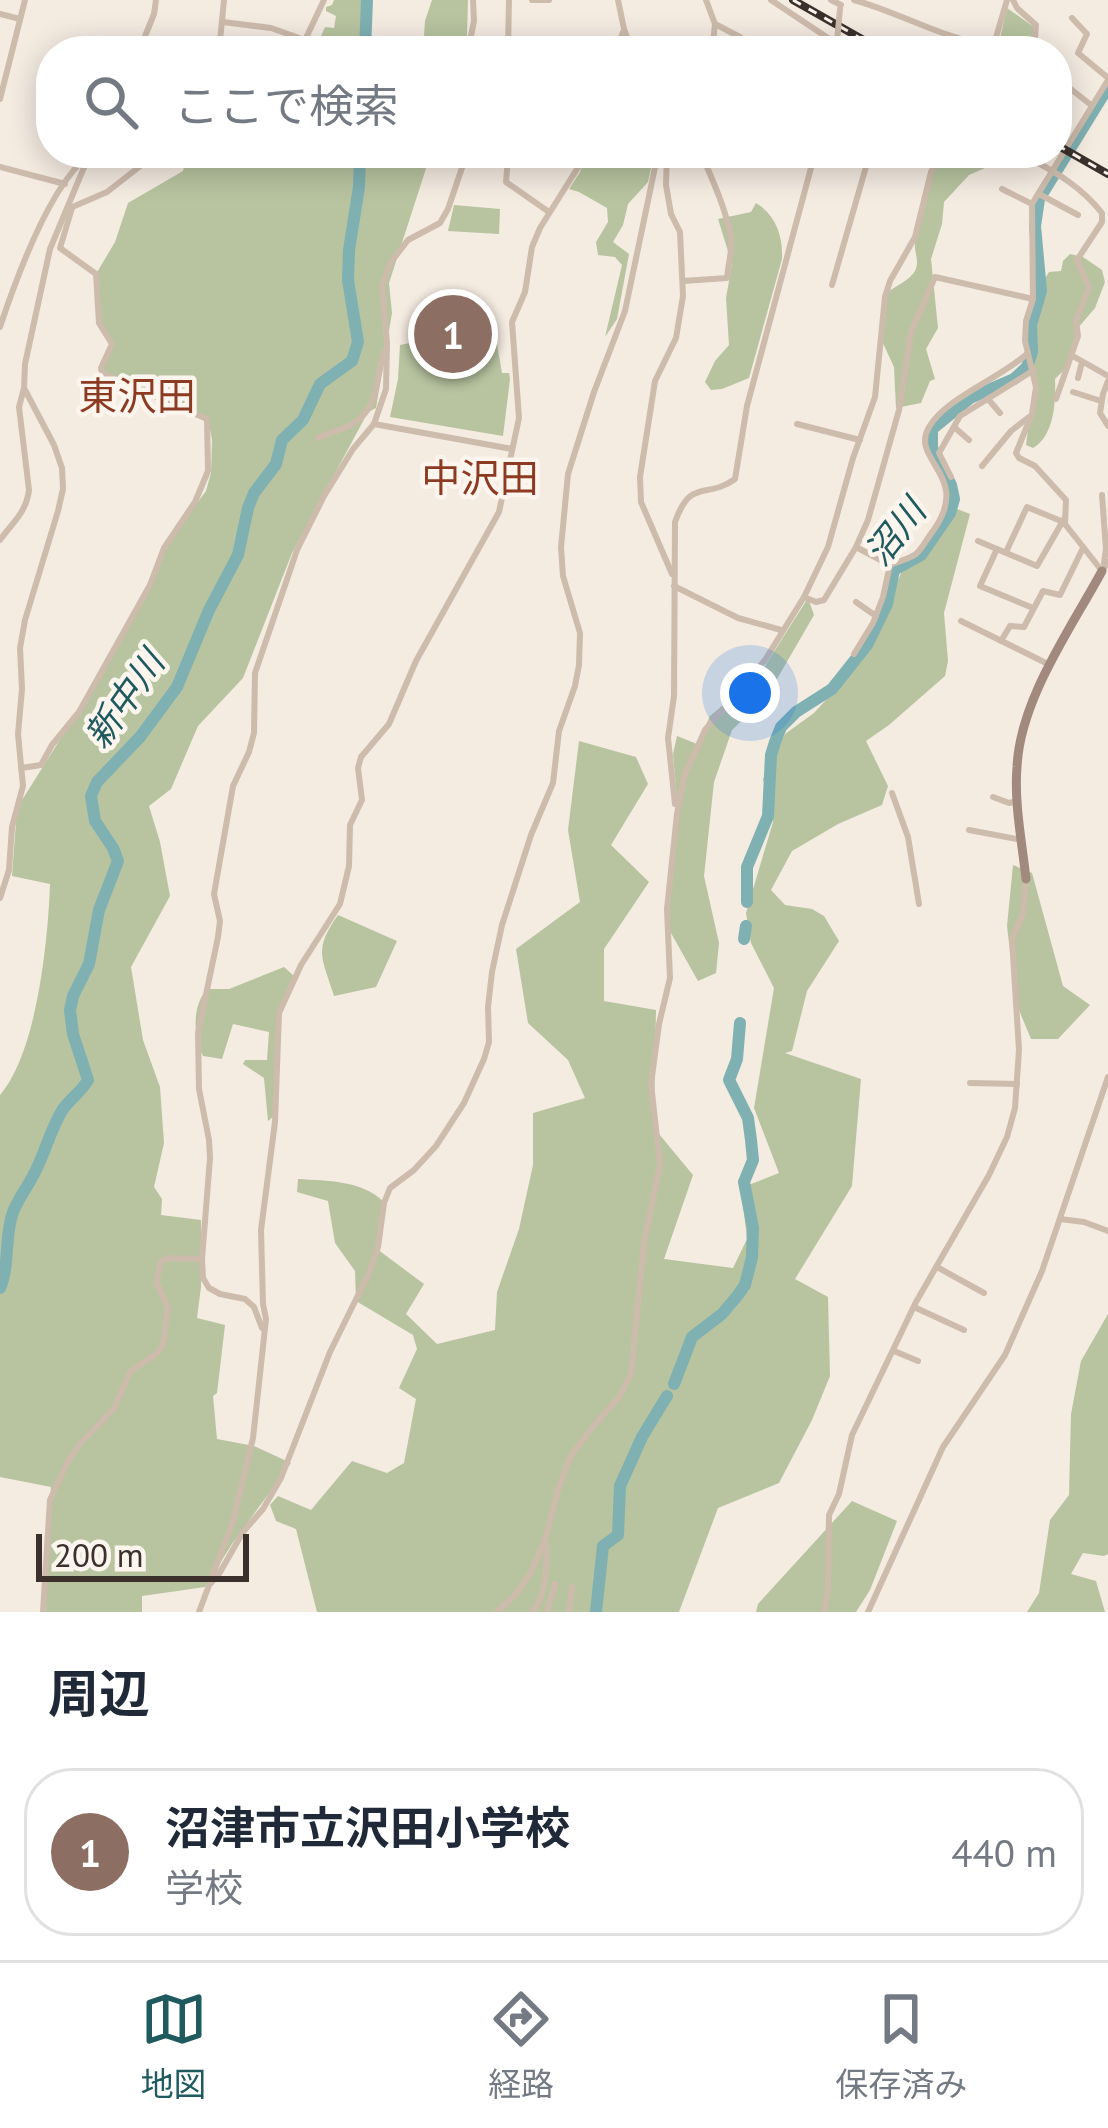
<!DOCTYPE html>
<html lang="ja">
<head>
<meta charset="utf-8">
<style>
  :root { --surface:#fff; --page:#f2f2f3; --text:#1f2937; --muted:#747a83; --line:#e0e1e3; --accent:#1f5a5e }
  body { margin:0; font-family:"PT Sans","Noto Sans JP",sans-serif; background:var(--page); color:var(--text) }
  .scale { position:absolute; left:36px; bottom:30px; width:213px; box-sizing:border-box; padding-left:12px; border:6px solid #3b302b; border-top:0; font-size:33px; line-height:42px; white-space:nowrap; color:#3b302b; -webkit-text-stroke:9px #fbf5ee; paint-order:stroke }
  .you { position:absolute; left:750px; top:693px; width:42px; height:42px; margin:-30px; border:9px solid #fff; border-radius:50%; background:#1a73e8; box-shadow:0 0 0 18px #1a73e833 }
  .badge { display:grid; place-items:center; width:78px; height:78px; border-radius:50%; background:var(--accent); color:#fff; font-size:39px; font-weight:700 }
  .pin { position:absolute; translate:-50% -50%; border:6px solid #fff; box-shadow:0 3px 12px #0006 }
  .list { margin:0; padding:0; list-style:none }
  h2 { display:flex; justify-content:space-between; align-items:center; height:156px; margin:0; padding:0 48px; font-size:51px }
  h2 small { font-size:39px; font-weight:400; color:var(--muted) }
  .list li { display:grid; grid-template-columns:78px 1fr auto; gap:36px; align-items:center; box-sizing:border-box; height:168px; margin:0 24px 24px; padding:0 24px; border:3px solid var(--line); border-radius:48px }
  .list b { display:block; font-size:45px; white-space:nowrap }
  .list p { margin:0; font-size:39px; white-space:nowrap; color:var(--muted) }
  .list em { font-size:39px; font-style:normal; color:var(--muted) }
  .icon { flex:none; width:66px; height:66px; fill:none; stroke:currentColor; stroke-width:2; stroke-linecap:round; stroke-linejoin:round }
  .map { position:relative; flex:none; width:1108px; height:1612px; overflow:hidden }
  .search { position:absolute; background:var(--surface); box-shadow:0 6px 30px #0003; left:36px; right:36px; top:36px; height:132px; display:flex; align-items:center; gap:30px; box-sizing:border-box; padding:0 42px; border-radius:48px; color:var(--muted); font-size:45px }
  .sheet { height:348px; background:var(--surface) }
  nav { display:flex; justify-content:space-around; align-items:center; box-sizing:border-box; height:168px; border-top:3px solid var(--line); background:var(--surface); font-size:33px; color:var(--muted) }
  nav a { display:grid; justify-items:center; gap:6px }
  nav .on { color:var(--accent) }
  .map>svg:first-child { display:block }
</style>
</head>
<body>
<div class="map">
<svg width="1108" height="1612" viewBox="0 0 1108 1612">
  <rect width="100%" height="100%" fill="#f4ebe1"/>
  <!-- green -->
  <g fill="#b8c4a0">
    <polygon points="334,0 372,0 370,51 306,51 311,42 318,43 325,27 334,28 336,16 326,11 326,7 332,5"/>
    <polygon points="432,0 468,0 467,35 463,51 423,51 425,21"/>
    <polygon points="1007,8 1034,27 1031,51 997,51"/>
    <path d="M187,153h244l-42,130 3,30 -16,95 -8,4 -76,141 -49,125 -45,48 -27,63 -22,17 11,36 10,54 -39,71 12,73 17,47 4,56 -10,44 8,12 -1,16 40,5v67l-4,31 28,7 -8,68 -4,3 4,43 37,7 37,17 -59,81 -27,43 -63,9v16h-99l8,-125 -51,-10v-382c37,-43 48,-154 50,-211l-38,-8 5,-68 73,-116 58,-103 16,-41 42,-57 5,-18 1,-33 -4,-22 -106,-45 8,-30 -9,-14 -5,-55 19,-32 13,-39 55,-32z"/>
    <polygon points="587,153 649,153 653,159 648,182 628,204 623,225 613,242 629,254 617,319 605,337 622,265 615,257 598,255 596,242 608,222 607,208 579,192 569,189 580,172"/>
    <path d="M943,153h51l-9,15 -16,7 -25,27 -2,22 -11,35 7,69 -12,21 9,30 -5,2 -9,22 -25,5 -2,-41 -13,-28 4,-45c9,-7 25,-14 30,-23 5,-10 -1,-19 0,-28 6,-31 9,-63 28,-90z"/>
    <path d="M756,203c20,12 27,33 26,56l-33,119 -27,11 -11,1 -6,-8 10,-21 14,-16 -3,-47 6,-34 -14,-45 33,-7z"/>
    <polygon points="454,205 500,209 499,234 448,231"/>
    <path d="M1070,254l13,3 19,13 3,12 -10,26 -18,21 -6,34 -16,16c1,23 -1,57 -22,69l-7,-3 9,-66 -4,-33 13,-47v-19l5,-8 12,-1 2,-10z"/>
    <polygon points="441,331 496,339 502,373 509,373 510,379 503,436 390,417 398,379 400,345 430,339 431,333"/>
    <path d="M952,507l18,7 -26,99 4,48 -3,15 -56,49 -23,16 22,45 -6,19 -44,19 -46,27 -21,39 14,15 27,4 12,7 15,25 -32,50 -15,60 -7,2 76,26 -9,107 -57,93 33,18 2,79 -18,44 -33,63 -61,25 -39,104h-362l-21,-83 -20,-8 -6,-16 8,-9 33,14 41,-49 35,12 17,-10 12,-64 -17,-11 18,-39 -4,-14 -57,-34 -1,-30 -20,-28 -7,-42 -31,-9 1,-13c30,2 62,1 85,22l-6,48 47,35 -18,30 31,30 58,-14 2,-38 22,-63 14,-64v-52l52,-15 -17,-38 -40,-37 -12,-74 64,-47 -12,-72 11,-89 57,16 12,27 -37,61 38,37 -45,67v52l52,9 -2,118 39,47 -29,84 69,9 14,-29 -6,-51 38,-15 -25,-65 20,-120 -23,-45 -5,-30 27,-91 -10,-43 22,-45 29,-21 46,-50 43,-94 39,-35z"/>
    <polygon points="808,598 814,615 766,698 732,730 714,782 704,876 719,943 716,973 698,981 667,926 678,809 673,754 677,736 697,744 710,716 760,674"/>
    <polygon points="1013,865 1032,873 1063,986 1090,1005 1058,1039 1031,1039 1016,1003 1007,926"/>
    <path d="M338,915l59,26 -21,46 -42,9c-12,-39 -21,-46 4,-81z"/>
    <path d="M284,967l10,9 -15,37 -4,102 -7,6 -4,-43 -21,-14 2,-4h22l2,-28 -36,-8 -11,35 -19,-3c-10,-21 -11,-50 4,-67h22z"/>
    <polygon points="1108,1314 1108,1554 1104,1556 1083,1553 1071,1574 1096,1581 1105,1612 1027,1612 1039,1593 1050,1520 1069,1495 1071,1414 1081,1361"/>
    <polygon points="852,1501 897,1521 870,1590 856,1612 756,1612 758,1604"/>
  </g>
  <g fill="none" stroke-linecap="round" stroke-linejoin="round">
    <!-- river -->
    <g stroke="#7fb0b2" stroke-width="12">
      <polyline points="365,51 367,0"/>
      <polyline points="747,902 747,867 768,816 771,755 775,742 781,727 796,712 832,689 867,645 887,604 894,570 921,555 950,513 954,499 951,485 932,448 932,429 970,398 1014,379 1027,367 1032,352 1031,325 1041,291 1035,226 1039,199 1108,87"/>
      <polyline points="744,939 746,926"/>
      <path d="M0,1288c10,-23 4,-51 13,-76 6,-15 16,-27 23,-42 10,-20 15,-42 27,-61 8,-11 19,-18 25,-29l-15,-46 -3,-24 3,-14 16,-32 10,-54 19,-49 -5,-13 -18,-27 -4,-25 6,-14 43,-45 37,-50 32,-77 29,-55 10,-47 6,-15 22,-29 6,-24 21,-20 17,-36 32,-23 6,-19 -10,-62 1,-30 10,-63 1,-34"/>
      <polyline points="674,1384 692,1337 722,1314 738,1295 745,1285 752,1257 753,1228 744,1182 753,1160 751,1140 748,1118 729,1080 737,1059 740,1023"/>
      <polyline points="596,1612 603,1546 618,1535 620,1486 642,1437 667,1396"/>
    </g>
    <!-- street -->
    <g stroke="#cdbbac" stroke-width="6">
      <polyline points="532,0 549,0"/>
      <polyline points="618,0 624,29 632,51"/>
      <polyline points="706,0 715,24 712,51"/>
      <polyline points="771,0 837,44"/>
      <polyline points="831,0 841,5"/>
      <path d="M854,0c48,13 90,40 140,46"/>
      <polyline points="1013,0 1017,8 1036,25 1034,51"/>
      <polyline points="0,14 20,19"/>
      <polyline points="1072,18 1087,34 1078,53 1108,78"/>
      <polyline points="223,22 271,28 305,40"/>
      <polyline points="715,24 740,37 753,51"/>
      <polyline points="139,51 154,14 156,0"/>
      <polyline points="219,51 224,0"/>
      <polyline points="303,51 307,46 305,40 324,0"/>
      <polyline points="468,51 474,21 473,0"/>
      <polyline points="508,51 509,0"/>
      <polyline points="616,51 623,32"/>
      <polyline points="992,51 1007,0"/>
      <polyline points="1057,78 1091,105"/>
      <polyline points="1108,80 1032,204 1033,299 1026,321 1025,341 1036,387 1032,414 1016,453 1019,458 1035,466 1066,500 1065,524 1102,571 1108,562"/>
      <polyline points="0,99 25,0"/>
      <polyline points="500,153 508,159 506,182 549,212"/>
      <polyline points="667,153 666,185 671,214 680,232 683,296 676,338 655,381 640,477 641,502 672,574"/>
      <path d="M1030,159c28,14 52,29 72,54v9l-25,38 12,27 -13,34 2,15 -22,63"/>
      <polyline points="0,167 65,184"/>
      <polyline points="1002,189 1032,204"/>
      <polyline points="1039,194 1078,215"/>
      <polyline points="70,208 107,192 157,153"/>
      <path d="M683,281l44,-3c1,-10 3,-19 4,-29 2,-26 -20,-72 -30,-96"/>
      <polyline points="832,285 870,153"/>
      <path d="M0,327c16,-48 49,-140 88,-171"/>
      <polyline points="1071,355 1108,376"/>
      <polyline points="1078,378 1082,362"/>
      <polyline points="1108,381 1103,394 1100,413 1108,426"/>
      <polyline points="1073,392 1101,401"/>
      <polyline points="988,399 1000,413"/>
      <polyline points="374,424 512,449"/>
      <polyline points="797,424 860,440"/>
      <polyline points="954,427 969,440"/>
      <path d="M318,438c11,-6 26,-8 36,-15 25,-15 22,-46 30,-71"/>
      <polyline points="982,466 1011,431 1029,417"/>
      <polyline points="951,477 939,453 960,416 1034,370"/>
      <polyline points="1102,495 1106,549 1104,563"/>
      <path d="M0,540c13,-18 26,-27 29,-50l-10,-83 5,-19"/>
      <polyline points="978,541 1037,566 1064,519"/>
      <polyline points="856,547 868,520 899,410 911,332 935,277 1033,299"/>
      <polyline points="997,549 980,586 1033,608"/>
      <polyline points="1006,552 1027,507 1061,521"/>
      <polyline points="674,586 738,618 781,630"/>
      <polyline points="804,597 816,602 824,600 856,547 890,565"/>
      <polyline points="856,602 876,616"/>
      <polyline points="961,621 1048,664"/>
      <polyline points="1001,641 1010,626 1024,627 1043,591 1060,595 1083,548"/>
      <path d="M854,654l19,-31 10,-26 7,-32c8,-4 20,-6 26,-11 6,-5 12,-17 17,-23 40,-56 -24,-70 -4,-104 18,-30 72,-49 99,-74"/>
      <polyline points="21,768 41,765 52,745 79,712 150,585 164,548 195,502 208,471 207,419 102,373 101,368 112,344 99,323 96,274 60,248 72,208"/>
      <polyline points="892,793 908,837 919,904"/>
      <polyline points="993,797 1009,803 1018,801"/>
      <path d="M675,804l-7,-66 6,-42 1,-174c16,-45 31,-22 60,-43l12,-73 68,-253"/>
      <polyline points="969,830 1022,840"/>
      <polyline points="0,898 9,870 12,827 23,786 18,734 22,689 20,648 25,620 58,511 63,489 62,468 54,445 24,388 25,364 50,249 90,153"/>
      <polyline points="970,1083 1017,1084"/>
      <polyline points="1060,1219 1084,1222 1108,1231"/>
      <polyline points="937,1267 984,1293"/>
      <polyline points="914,1307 964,1330"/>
      <polyline points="262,1328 254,1307 245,1299 220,1294 209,1288 203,1278 202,1259 210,1158 209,1140 199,1089 198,1033 218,937 220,921 214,894 233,786 249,752 254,733 255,673 297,550 324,496 353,449 374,424 386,389 387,343 382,286 391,262 408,240 440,223 448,209 467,153"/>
      <polyline points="894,1351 918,1361"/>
      <polyline points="211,1583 219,1574 243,1532 263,1509 281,1478 330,1352 369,1273 378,1247 384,1203 390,1188 414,1170 436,1146 464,1103 484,1059 489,1042 488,1007 492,972 502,925 531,835 553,783 559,731 575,686 579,665 580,633 563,576 561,547 568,474 594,392 625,311 658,153"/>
      <polyline points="43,1612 50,1500 68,1461 79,1445 114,1408 130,1372 157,1353 163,1345 168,1308 157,1283 160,1262 168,1258 202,1259"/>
      <polyline points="199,1612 233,1521 253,1438 266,1319 263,1304 261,1230 275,1122 279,1013 301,965 340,904 349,866 350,825 362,800 358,768 361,757 389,724 416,661 499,512 519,418 512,322 525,292 532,247 540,228 587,153"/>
      <polyline points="497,1612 516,1594 530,1574 545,1540 559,1487 570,1457 590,1430 619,1397 631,1374 644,1243 660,1164 651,1084 659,1024 670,978 667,909 677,814 684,777 705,730 765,660 804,597 828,547 853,458 875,397 885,297 890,281 915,237 931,172 941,153"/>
      <path d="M532,1612c15,-17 15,-46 14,-69"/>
      <polyline points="547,1612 555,1584"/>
      <polyline points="569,1612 572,1587"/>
      <polyline points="824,1612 828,1588 829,1515 839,1494 852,1435 916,1302 989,1175 1007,1137 1015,1108 1019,1050 1012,939 1023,914 1026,879"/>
      <polyline points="868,1612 943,1447 1005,1355 1042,1271 1108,1077"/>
    </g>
    <!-- secondary -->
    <path stroke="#a18a7d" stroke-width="9" d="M1026,879c-4,-37 -12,-76 -9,-112 3,-67 53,-137 85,-196"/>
    <defs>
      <g id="rail">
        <polyline points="793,0 883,51"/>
        <polyline points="1057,145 1108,174"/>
      </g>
    </defs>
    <!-- rail casing -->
    <use href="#rail" stroke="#3b302b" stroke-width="8"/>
    <!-- rail -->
    <use href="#rail" stroke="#fbf5ee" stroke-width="3" stroke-dasharray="9" stroke-linecap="butt"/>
    <!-- street-bridge -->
    <polyline stroke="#cdbbac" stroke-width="6" points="837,41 840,9"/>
  </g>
  <g text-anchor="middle" stroke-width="9" stroke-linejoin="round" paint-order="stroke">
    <!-- water labels -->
    <g font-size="36" font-style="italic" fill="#1f5a5e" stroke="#fbf5ee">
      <text transform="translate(895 532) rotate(-52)" y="13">沼川</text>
      <text transform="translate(124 699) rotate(-55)" y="13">新中川</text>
    </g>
    <!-- quarter labels -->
    <g font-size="39" fill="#8c3b22" stroke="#fbf5ee">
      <text x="137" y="410">東沢田</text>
      <text x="480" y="492">中沢田</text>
    </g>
  </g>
</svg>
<div class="scale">200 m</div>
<div class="you"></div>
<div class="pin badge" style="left:453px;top:334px;background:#8d6e63">1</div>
<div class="search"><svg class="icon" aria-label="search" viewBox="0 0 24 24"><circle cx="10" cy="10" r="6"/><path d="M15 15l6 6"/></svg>ここで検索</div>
</div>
<section class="sheet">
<h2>周辺<small></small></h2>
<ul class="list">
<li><span class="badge" style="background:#8d6e63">1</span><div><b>沼津市立沢田小学校</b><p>学校</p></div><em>440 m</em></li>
</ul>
</section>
<nav>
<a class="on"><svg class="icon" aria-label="map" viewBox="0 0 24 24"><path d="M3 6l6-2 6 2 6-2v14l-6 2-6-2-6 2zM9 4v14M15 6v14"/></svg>地図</a>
<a><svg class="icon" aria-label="directions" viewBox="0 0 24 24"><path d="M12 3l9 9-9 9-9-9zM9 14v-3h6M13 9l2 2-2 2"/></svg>経路</a>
<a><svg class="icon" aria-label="saved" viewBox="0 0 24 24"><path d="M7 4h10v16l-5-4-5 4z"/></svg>保存済み</a>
</nav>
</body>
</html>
